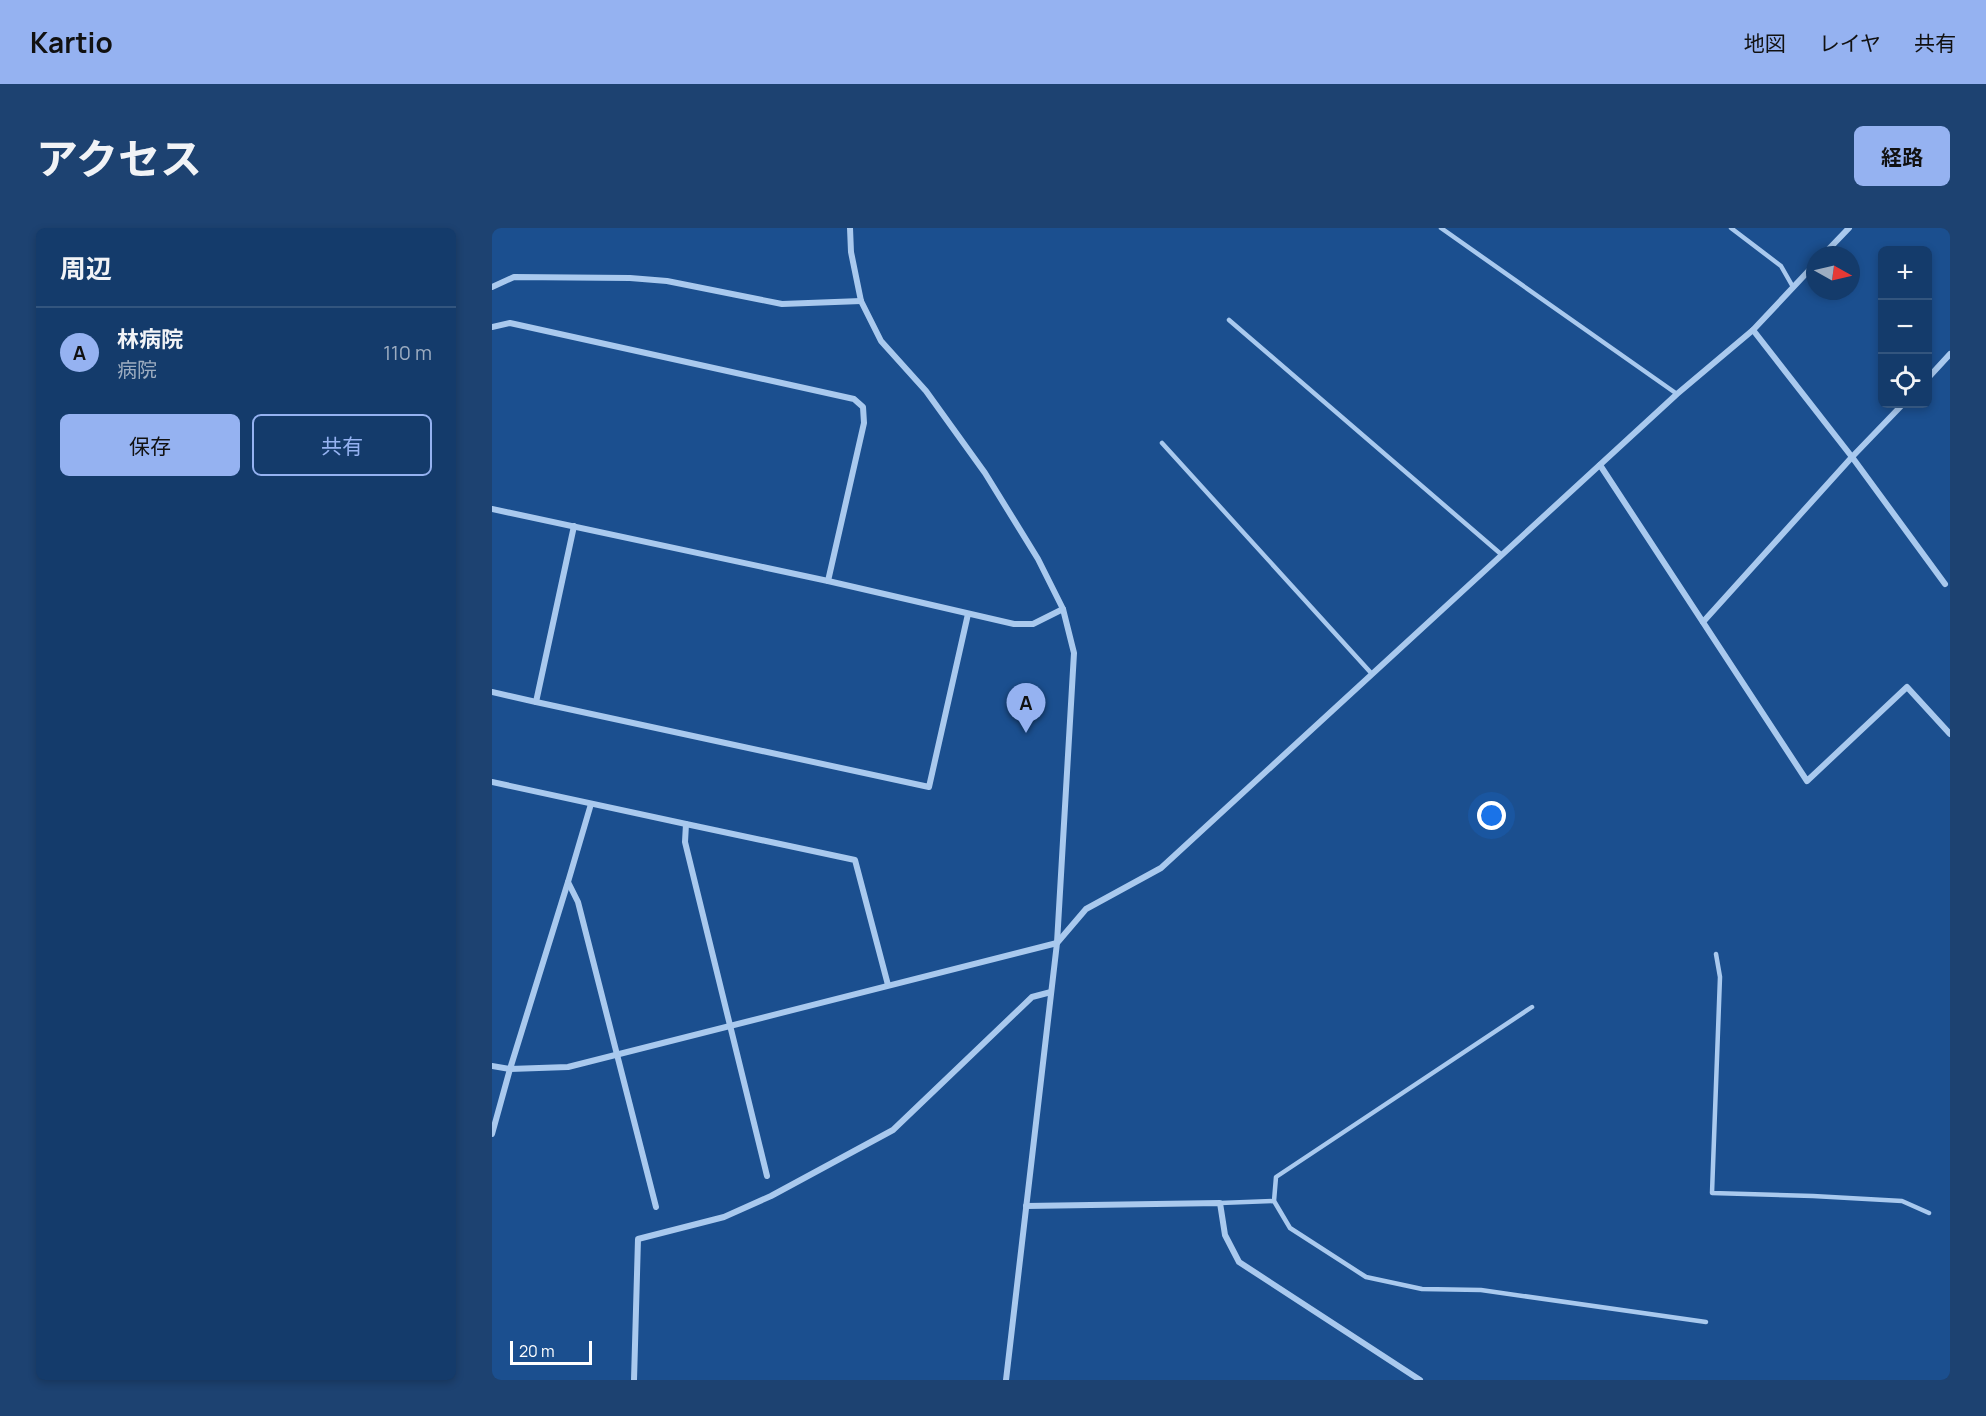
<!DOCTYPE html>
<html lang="ja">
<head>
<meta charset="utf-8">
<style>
  :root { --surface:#143b6b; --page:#1d4271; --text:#f1f3f6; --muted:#9dadc1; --line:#33557e; --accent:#95b2f1 }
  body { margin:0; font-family:Manrope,"Noto Sans JP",sans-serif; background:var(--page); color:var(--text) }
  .controls { position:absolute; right:18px; top:18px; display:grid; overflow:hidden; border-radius:9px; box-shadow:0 3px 9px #0003 }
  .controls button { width:54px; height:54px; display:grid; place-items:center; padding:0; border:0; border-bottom:2px solid var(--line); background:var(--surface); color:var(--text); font:30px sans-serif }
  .compass { position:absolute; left:1314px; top:18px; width:54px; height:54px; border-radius:50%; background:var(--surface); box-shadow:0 3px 9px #0003; rotate:98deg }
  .scale { position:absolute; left:18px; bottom:15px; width:82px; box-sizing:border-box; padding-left:6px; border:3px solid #fff; border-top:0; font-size:16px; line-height:21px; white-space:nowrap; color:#fff; -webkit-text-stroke:4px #1b4f8f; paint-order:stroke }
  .you { position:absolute; left:1000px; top:588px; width:21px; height:21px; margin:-15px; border:4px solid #fff; border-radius:50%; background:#1a73e8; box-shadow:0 0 0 9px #1a73e833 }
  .badge { display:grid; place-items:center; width:39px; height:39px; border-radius:50%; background:var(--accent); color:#111; font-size:20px; font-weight:700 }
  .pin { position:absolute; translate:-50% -50px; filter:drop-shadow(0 2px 3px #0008) }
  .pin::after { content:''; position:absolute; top:32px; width:21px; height:18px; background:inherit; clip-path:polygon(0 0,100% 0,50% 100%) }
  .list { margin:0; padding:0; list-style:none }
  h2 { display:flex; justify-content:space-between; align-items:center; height:78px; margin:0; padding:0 24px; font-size:26px }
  h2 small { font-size:20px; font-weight:400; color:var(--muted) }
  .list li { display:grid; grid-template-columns:39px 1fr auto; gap:18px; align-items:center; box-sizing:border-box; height:90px; padding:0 24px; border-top:2px solid var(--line) }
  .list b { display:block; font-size:22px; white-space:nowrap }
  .list p { margin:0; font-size:20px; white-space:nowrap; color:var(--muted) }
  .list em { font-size:20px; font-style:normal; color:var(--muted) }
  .actions { display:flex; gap:12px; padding:18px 24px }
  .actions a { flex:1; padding:14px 0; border:2px solid var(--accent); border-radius:9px; text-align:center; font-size:21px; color:var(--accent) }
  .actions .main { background:var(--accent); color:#111 }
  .icon { flex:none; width:33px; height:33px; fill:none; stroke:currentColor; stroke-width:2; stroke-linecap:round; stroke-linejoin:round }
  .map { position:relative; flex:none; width:1458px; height:1152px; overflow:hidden; border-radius:9px }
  header { display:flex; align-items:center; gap:36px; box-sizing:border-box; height:84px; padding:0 30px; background:var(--accent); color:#111 }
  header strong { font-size:28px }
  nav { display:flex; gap:33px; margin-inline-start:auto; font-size:21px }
  .intro { display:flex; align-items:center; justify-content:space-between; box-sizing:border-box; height:144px; padding:0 36px }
  h1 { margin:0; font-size:42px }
  .button { padding:15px 27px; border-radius:9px; background:var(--accent); color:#111; font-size:21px; font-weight:700 }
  main { display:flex; gap:36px; padding:0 36px }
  aside { flex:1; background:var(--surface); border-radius:9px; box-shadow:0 3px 9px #0003 }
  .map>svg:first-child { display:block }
</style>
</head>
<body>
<header>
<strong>Kartio</strong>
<nav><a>地図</a><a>レイヤ</a><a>共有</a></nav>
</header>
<div class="intro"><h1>アクセス</h1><a class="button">経路</a></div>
<main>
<aside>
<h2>周辺<small></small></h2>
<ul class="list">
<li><span class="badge">A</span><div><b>林病院</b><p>病院</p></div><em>110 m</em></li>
</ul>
<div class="actions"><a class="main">保存</a><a>共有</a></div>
</aside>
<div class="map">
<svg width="1458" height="1152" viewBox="0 0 1458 1152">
  <rect width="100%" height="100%" fill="#1b4f8f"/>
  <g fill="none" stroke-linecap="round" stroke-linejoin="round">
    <!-- lane -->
    <g stroke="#a9c9ee" stroke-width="4.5">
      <polyline points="949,0 1185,166"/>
      <polyline points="1239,0 1289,38 1301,59"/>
      <polyline points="737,92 1010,327"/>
      <polyline points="670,215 880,446"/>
      <polyline points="1224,726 1228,749 1220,965 1321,968 1410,973 1437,985"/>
      <polyline points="1040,779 784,949 782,973 798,1000 874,1049 930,1061 989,1062 1214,1094"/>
      <polyline points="728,975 782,973"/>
    </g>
    <!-- street -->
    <g stroke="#a9c9ee" stroke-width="6">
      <polyline points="358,0 359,24 369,73 389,113 434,163 493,245 546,331 571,381 582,425 565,715 514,1152"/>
      <polyline points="1331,27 1357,0"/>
      <polyline points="0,59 22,49 138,50 175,53 290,76 369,73"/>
      <polyline points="0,99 18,95 362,171 371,179 372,195 336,353 522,396 541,396 571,381"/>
      <polyline points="1261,102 1360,229 1453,356"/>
      <polyline points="1436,150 1458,126"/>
      <polyline points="1108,237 1315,553 1415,459 1458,506"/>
      <polyline points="0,281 336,353"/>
      <polyline points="82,298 44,474 437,559 476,386"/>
      <polyline points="1211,394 1360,229 1411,176"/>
      <polyline points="0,464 44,474"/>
      <polyline points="0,554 194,596"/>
      <polyline points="99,576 76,654 86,674 164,979"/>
      <polyline points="76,654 18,841 76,839 565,715 594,681 669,640 1185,166 1261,102 1323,36"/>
      <polyline points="0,838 18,841 0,906"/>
      <polyline points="275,948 193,614 194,596 363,632 396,757"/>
      <polyline points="534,978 728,975 733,1007 747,1034 928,1152"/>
      <polyline points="142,1152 146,1011 232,989 279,968 401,902 540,769 559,764"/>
    </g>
  </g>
</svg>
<div class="controls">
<button>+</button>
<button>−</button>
<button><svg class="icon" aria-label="locate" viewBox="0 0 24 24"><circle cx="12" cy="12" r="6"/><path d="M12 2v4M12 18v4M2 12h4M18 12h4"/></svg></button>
</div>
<svg class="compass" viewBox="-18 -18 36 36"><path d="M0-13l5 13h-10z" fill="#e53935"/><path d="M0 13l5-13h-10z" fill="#9dadc1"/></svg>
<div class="scale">20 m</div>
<div class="you"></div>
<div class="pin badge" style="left:534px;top:505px">A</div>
</div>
</main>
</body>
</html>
